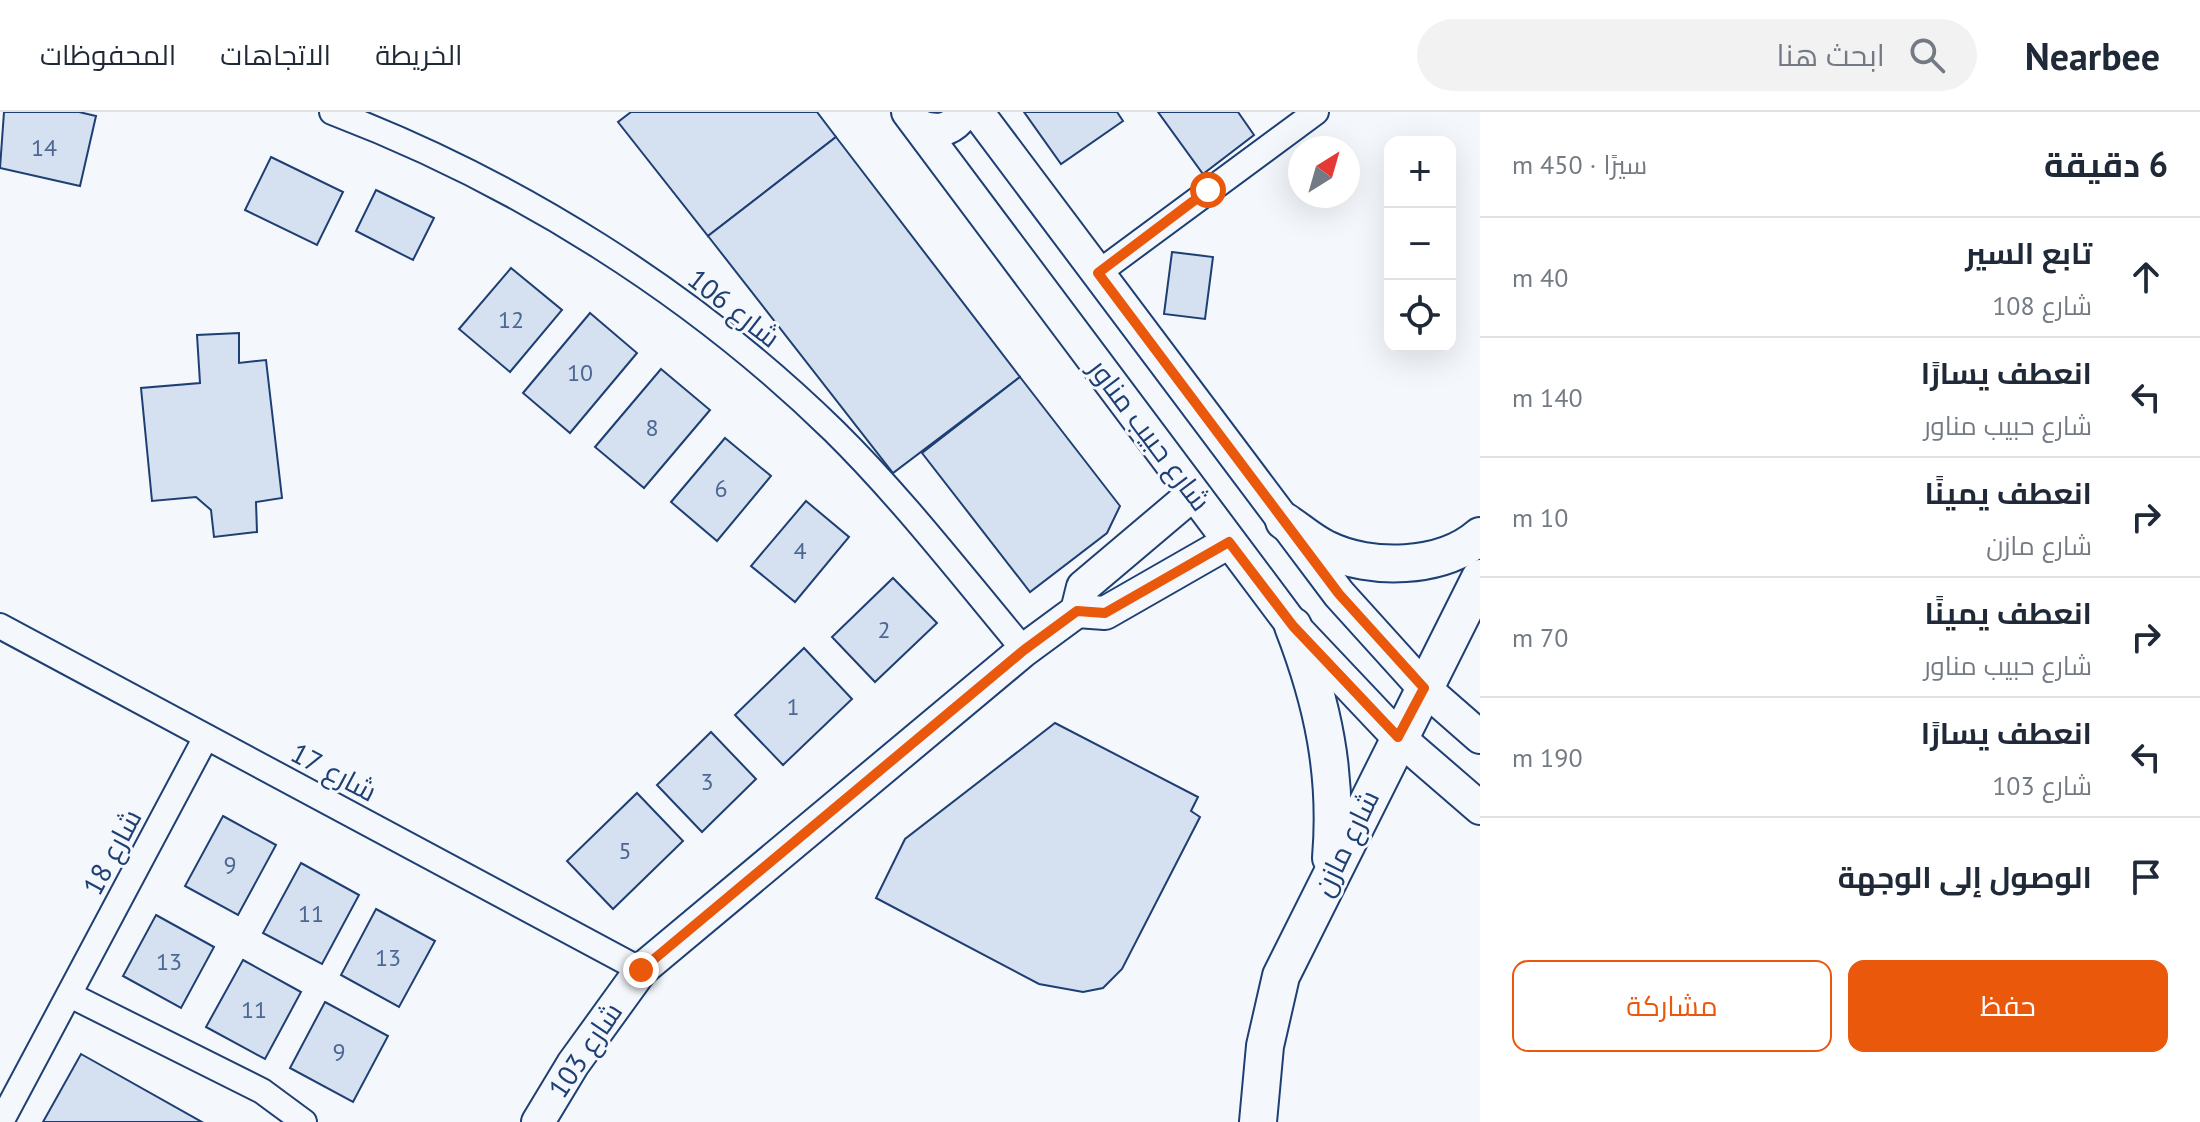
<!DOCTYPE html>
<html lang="ar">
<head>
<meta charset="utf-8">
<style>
  :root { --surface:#fff; --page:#f2f2f3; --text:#1f2937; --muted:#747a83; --line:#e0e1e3; --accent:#ea580c }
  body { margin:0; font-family:"PT Sans",Cairo,sans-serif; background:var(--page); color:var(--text); direction:rtl }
  .controls { position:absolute; right:24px; top:24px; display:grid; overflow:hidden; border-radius:16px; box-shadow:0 8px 32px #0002 }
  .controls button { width:72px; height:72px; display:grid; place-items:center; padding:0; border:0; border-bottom:2px solid var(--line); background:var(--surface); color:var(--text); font:40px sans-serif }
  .compass { position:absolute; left:1288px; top:24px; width:72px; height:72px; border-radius:50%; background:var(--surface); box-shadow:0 8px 32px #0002; rotate:37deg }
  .stop { position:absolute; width:24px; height:24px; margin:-18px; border:6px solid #ea580c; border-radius:50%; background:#fff }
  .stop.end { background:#ea580c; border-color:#fff; box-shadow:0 2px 8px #0008 }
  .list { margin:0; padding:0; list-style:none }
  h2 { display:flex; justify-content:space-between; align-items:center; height:104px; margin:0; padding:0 32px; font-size:34px }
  h2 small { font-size:26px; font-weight:400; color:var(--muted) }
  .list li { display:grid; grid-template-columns:52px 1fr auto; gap:24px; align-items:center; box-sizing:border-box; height:120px; padding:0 32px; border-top:2px solid var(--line) }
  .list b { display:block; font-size:30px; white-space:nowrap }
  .list p { margin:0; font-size:26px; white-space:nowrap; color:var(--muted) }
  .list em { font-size:26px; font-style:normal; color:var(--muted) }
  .actions { display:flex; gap:16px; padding:24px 32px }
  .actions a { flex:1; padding:18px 0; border:2px solid var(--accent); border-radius:16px; text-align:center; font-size:28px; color:var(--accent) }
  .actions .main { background:var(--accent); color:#fff }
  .icon { flex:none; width:44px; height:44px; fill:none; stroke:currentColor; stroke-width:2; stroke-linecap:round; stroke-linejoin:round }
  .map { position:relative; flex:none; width:1480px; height:1010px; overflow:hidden; direction:ltr }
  header { display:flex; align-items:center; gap:48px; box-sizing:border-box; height:112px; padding:0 40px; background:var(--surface); border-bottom:2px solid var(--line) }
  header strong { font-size:38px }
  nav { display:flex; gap:44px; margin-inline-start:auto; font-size:28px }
  .search { width:560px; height:72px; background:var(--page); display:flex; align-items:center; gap:20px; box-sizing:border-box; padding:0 28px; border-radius:44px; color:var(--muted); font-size:30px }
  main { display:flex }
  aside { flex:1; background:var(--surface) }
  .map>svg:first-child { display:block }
</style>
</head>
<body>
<header>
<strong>Nearbee</strong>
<div class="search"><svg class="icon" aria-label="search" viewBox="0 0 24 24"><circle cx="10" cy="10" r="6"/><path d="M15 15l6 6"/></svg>ابحث هنا</div>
<nav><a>الخريطة</a><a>الاتجاهات</a><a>المحفوظات</a></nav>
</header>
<main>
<aside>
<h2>6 دقيقة<small>سيرًا · 450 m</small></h2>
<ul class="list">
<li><svg class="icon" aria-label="ahead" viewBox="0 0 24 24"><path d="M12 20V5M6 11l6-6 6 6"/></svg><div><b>تابع السير</b><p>شارع 108</p></div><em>40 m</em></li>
<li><svg class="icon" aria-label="left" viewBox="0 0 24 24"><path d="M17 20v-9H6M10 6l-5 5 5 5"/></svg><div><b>انعطف يسارًا</b><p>شارع حبيب مناور</p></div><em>140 m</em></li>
<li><svg class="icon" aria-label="right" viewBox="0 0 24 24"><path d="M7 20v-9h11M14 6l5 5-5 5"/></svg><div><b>انعطف يمينًا</b><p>شارع مازن</p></div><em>10 m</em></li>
<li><svg class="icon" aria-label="right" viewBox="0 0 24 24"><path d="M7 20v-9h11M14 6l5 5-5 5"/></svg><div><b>انعطف يمينًا</b><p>شارع حبيب مناور</p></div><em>70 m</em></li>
<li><svg class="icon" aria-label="left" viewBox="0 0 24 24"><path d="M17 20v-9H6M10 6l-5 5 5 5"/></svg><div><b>انعطف يسارًا</b><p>شارع 103</p></div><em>190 m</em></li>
<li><svg class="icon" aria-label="arrive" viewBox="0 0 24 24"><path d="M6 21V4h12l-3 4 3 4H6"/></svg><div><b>الوصول إلى الوجهة</b></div></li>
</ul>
<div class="actions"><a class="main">حفظ</a><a>مشاركة</a></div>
</aside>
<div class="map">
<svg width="1480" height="1010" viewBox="0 0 1480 1010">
  <rect width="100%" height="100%" fill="#f4f7fb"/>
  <!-- building -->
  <g fill="#d5e0f0" stroke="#1d3f73" stroke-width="2">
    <polygon points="4,0 79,0 96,4 80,74 0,56"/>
    <polygon points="631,0 817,0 836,25 708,124 618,10"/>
    <polygon points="1024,0 1117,0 1123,9 1061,52"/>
    <polygon points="1158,0 1238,0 1254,23 1203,62"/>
    <polygon points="836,25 1020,265 893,361 708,124"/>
    <polygon points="271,45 343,80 317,133 245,98"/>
    <polygon points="376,78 434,106 413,148 356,119"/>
    <polygon points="1172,140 1213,145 1205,207 1164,202"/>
    <polygon points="511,156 562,198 510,260 459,217"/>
    <polygon points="590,201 637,241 570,321 523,281"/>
    <polygon points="239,221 239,251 266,248 282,386 256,390 257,420 214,425 211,398 196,385 152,389 141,276 200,271 197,223"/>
    <polygon points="661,257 710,298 644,376 595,335"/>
    <polygon points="1020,265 1120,394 1107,421 1030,480 922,341"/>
    <polygon points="725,326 771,364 717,429 671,390"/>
    <polygon points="806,389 849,425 795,490 751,454"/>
    <polygon points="893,466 937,511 875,570 832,525"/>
    <polygon points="804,536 852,587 783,653 735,603"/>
    <polygon points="1055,611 1198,685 1191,699 1200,705 1122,857 1103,876 1083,880 1039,872 876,786 905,727"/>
    <polygon points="711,620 756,667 702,720 657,673"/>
    <polygon points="637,681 683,729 613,797 567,749"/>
    <polygon points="223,704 276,733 238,803 185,774"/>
    <polygon points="301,751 359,783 322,852 263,821"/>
    <polygon points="376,797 435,829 399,895 341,863"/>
    <polygon points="156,803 214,835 181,896 123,864"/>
    <polygon points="243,848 301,880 265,947 206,915"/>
    <polygon points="325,890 388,924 353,990 290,956"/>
    <polygon points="81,942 202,1010 43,1010"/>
  </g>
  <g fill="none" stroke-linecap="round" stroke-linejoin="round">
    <defs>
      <g id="street">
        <path d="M332,0c184,70 361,181 502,319 68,67 128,145 190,219"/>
        <polyline points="1098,161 1316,0"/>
        <polyline points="0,514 641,858"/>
        <polyline points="70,883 262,979 304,1010"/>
        <polyline points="1,1010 206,625"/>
      </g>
      <g id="secondary">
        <polyline points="908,0 1293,514 1398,625 1480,696"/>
        <polyline points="977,0 1339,482 1424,576 1480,625"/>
        <path d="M920,15c20,6 33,3 44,-15"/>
        <polyline points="1077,499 1105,501 1229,430"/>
        <polyline points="538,1010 573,952 641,858 1024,538 1077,499 1083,475 1193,382"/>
      </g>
      <g id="primary">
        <path d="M1284,409c14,9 27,21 42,28 44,22 116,20 154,-13"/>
        <path d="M1293,514c30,77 45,149 38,232"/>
        <polyline points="1258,1010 1265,934 1281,864 1480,466"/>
      </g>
    </defs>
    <!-- street casing -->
    <use href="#street" stroke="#1d3f73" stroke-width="28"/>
    <!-- secondary casing -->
    <use href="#secondary" stroke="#1d3f73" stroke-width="36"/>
    <!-- primary casing -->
    <use href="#primary" stroke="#1d3f73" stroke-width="40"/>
    <!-- street -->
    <use href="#street" stroke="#f4f7fb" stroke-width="24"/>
    <!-- secondary -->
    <use href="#secondary" stroke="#f4f7fb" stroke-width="32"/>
    <!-- primary -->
    <use href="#primary" stroke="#f4f7fb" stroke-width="36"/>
  </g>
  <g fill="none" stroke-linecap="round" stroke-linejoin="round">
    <!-- route -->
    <polyline stroke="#ea580c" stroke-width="10" points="641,858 1024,538 1077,499 1105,501 1229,430 1293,514 1398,625 1424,576 1339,482 1098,161 1208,78"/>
  </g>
  <g text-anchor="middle" stroke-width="6" stroke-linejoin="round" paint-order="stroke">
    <!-- number labels -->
    <g font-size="24" fill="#4b6792">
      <text x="44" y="44">14</text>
      <text x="511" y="216">12</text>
      <text x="580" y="269">10</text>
      <text x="652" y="324">8</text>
      <text x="721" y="385">6</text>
      <text x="800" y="447">4</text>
      <text x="884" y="526">2</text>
      <text x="793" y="603">1</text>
      <text x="707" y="678">3</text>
      <text x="625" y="747">5</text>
      <text x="230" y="761">9</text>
      <text x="311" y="810">11</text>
      <text x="388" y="854">13</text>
      <text x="169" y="858">13</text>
      <text x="254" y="906">11</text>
      <text x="339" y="948">9</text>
    </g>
    <!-- street labels -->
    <g font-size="28" fill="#1d3f73" stroke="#f4f7fb">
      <text transform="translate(734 196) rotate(38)" y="10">شارع 106</text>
      <text transform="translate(1150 323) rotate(53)" y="10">شارع حبيب مناور</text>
      <text transform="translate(334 660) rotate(28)" y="10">شارع 17</text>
      <text transform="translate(1346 731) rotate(-64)" y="10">شارع مازن</text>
      <text transform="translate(112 740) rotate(-62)" y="10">شارع 18</text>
      <text transform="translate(585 938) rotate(-56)" y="10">شارع 103</text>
    </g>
  </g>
</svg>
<div class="controls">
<button>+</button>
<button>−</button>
<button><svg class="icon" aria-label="locate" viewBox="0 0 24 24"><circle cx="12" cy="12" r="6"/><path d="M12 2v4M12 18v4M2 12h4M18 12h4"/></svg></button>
</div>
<svg class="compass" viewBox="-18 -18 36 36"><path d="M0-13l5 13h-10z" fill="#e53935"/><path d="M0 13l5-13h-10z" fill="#747a83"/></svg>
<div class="stop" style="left:1208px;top:78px"></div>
<div class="stop end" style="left:641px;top:858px"></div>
</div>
</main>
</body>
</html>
